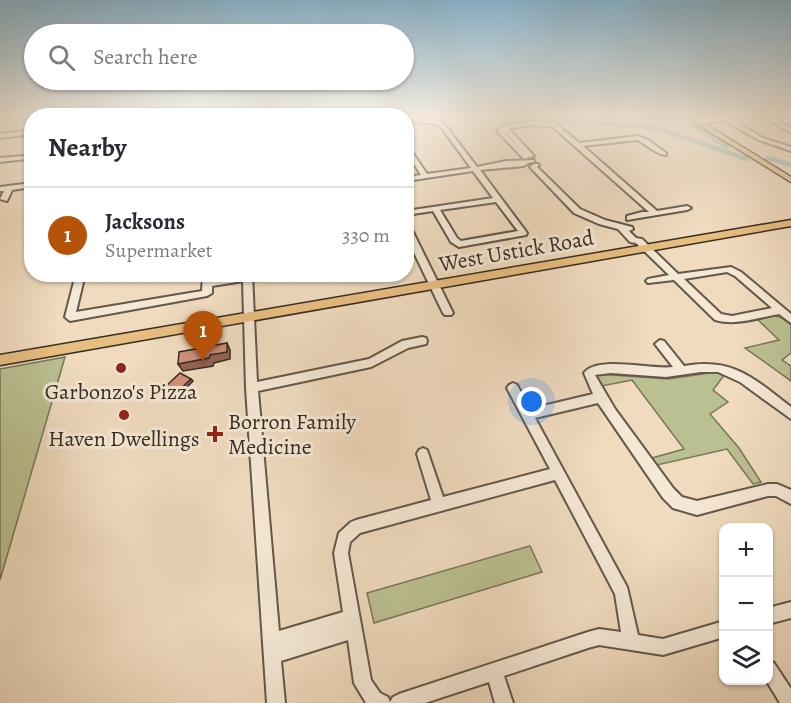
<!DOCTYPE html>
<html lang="en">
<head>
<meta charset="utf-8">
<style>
  :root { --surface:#fff; --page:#f7f7f7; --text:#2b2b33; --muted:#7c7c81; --line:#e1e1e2; --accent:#b45309 }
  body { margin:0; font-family:Alegreya,serif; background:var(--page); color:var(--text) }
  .controls { position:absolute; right:18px; bottom:18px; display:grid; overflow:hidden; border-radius:12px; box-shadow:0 2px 4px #0004 }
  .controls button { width:54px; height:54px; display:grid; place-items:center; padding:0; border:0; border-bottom:2px solid var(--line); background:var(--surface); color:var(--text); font:30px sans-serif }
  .you { position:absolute; left:532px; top:402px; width:21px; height:21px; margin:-15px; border:4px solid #fff; border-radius:50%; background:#1a73e8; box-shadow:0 0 0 9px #1a73e833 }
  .badge { display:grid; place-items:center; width:39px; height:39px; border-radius:50%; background:var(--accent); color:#fff; font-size:20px; font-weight:700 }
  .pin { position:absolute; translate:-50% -50px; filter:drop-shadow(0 2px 3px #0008) }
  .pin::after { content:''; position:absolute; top:32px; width:21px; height:18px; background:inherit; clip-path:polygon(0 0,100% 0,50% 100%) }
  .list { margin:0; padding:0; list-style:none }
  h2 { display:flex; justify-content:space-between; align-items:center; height:78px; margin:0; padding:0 24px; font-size:26px }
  h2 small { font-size:20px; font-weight:400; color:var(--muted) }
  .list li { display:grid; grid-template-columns:39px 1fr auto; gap:18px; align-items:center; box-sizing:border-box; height:96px; padding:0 24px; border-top:2px solid var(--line) }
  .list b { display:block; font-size:22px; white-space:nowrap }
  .list p { margin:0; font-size:20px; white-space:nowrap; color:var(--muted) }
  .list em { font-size:20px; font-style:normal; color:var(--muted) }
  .icon { flex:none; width:33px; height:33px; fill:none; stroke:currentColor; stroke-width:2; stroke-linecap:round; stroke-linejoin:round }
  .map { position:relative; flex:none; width:791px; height:703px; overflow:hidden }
  .search { position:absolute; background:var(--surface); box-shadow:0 2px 4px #0004; left:24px; top:24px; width:390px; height:66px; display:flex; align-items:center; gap:15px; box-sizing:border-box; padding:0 21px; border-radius:33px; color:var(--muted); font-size:22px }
  .panel { position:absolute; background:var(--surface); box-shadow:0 2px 4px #0004; left:24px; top:108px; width:390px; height:174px; border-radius:24px }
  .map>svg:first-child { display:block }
</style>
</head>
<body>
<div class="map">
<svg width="791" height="703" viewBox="0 0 791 703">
  <rect width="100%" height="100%" fill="#f0dbbf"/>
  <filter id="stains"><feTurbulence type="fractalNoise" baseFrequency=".00333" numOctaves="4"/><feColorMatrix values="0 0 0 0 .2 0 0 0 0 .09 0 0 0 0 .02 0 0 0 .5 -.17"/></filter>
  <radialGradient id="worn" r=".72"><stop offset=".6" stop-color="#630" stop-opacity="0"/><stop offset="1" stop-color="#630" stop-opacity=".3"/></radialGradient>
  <!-- green -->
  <g fill="#bbc091" stroke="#78765a" stroke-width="1.5">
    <polygon points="774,316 780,317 791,325 791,353 782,360 791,366 791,381 745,348 779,340 757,319"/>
    <polygon points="65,357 0,580 0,369"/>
    <polygon points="716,372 725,374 713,390 728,402 710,414 739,448 761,482 753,484 727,449 657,465 652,458 684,449 632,380 602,386 597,376 599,374 668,379"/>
    <polygon points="530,546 542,572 374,623 367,593"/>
  </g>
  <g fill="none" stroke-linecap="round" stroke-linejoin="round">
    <!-- canal -->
    <g stroke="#9abbb2" stroke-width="4.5">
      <polyline points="680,117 727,147"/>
      <polyline points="522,118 653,127 747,159"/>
      <polyline points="0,124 32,121"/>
      <polyline points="768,158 791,165"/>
    </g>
    <defs>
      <g id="minor">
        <path d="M406,117l32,3 7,5 32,42 29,-6 28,-1v2l-6,1 -4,3 -44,4 47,63 -1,2 -67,12 -8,-5 -18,-31 -27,4v-4l87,-13 -20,-27 -67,10v-4l15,-2 -15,-24v-8l21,31 44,-6 -30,-41 -5,-3 -30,-3zM496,202l22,29 -57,10 -4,-3 -17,-28z"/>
        <polygon points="727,117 763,138 791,147 791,151 759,140 723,120 698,125 695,123 696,122 691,120 694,118"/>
        <polygon points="761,117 769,117 791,128 791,132"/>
        <path d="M533,121l24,3 22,19 59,-7 10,4 18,13v2c-10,0 -19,-11 -29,-15l-54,6 74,65 30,-5 4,2 -4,2 -60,10v-4l15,-4h7l-96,-85 -20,-2 -25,3 26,28 -10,3 -27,-28 6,-5zM504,132h1l21,23z"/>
        <polygon points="32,130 32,134 0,138 0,134"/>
        <polygon points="24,156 27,158 26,159 0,162 0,158"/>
        <path d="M534,164h4l1,1 -2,2 43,42 25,11 27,7 1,2 -4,2 7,7 6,1 36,35 53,-7 10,5 50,42v9l-12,-9c-23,4 -42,12 -64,6l-41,-40 -26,3 -2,-2 2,-2 21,-4 -33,-32 -6,-1 -12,-13 -19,-5 -25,-11 -43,-45 -1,-1zM727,272l8,4 37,32 -40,8 -11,-2 -37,-35z"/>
        <polygon points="32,183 32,187 12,190 7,201 0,199 4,191 0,191 0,187"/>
        <polygon points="406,224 410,226 453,313 451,315 445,315 443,313 406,236"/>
        <path d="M76,274h9l-9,38 126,-21 1,-17h8l1,6 40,-6 5,108 112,-23 33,-18 20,-4 4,1 1,3 -1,3 -18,4 -37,19 -113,24 21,240 64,-19 -9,-59 5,-20 12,-11 5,-2 75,-20 -14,-46 2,-4 4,-2 4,2 16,47 107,-28 -43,-81 2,-3 4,-2 4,2 13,24 63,-15 -9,-21c13,-18 67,-3 89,-6l-18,-23 5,-4 4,1 20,25c50,-9 70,13 107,41v12l-51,-37 -22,-10h-17l-35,5 -55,-4 -16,2 20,34 58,79 9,9 15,4 71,-17h9l14,6v14l-15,-8h-8l-71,19 -24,-7 -10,-10 -65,-95 -63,15 92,169 11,48 25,4 61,-18v16l-61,18 -64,-10 -11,3 -84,28 9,27h-18l-6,-21 -64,21h-59l-12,-20 -6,-43 -67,21 4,42h-18l-21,-315 -3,-107 -31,5v7l-5,3 -137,25 -5,-4zM555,480l60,114 6,38 -22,-3 -11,3 -189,62 -6,3 -3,5 -2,-5 -8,-4 -9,-13 -23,-127 2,-11 10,-9z"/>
        <polygon points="791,602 791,618 768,624 768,608"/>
        <polygon points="768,661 774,663 791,689 791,703 780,703 766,680 768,680"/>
      </g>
      <g id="major">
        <polygon points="686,117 694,117 791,177 791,182"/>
        <polygon points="791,220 791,226 0,365 0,355"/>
      </g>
    </defs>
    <!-- minor casing -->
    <use href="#minor" stroke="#64584a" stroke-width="4"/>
    <!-- major casing -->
    <use href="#major" stroke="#352c23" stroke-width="3"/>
    <!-- minor -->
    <use href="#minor" fill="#f5e8d5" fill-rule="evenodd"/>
    <!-- major -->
    <use href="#major" fill="#e8be80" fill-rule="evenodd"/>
  </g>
  <!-- shaded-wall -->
  <g fill="#946554" stroke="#352c23" stroke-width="1.5">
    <polygon points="227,343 230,350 230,359 214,363 213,366 183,371 178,364"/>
    <polygon points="191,379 193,381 179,395 177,392"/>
  </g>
  <!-- building -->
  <g fill="#d39078" stroke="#352c23" stroke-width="1.5">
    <polygon points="227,343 227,352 210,355 209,358 178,364 179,352"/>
    <polygon points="180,373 191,379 177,392 166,386"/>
  </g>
  <!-- sky -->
  <linearGradient id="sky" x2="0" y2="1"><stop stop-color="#89b7d2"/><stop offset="0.54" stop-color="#f8efe2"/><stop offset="1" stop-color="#f8efe2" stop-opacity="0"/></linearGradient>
  <rect width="791" height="216" fill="url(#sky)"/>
  <!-- markers -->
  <g fill="#8f2418" stroke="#f5e8d5" stroke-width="2">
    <circle cx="121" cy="368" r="6"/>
    <circle cx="124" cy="415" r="6"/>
    <path d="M212 425h6v6h6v6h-6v6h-6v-6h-6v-6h6z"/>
  </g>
  <g text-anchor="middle" stroke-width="6" stroke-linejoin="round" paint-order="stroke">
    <!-- street labels -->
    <g font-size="22" fill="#352c23" stroke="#f5e8d5">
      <text transform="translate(516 250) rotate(-10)" y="8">West Ustick Road</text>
    </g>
    <!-- poi labels -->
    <g font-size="22" fill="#352c23" stroke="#f5e8d5">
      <text x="121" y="399">Garbonzo's Pizza</text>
      <text x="228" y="429" text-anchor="start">Borron Family<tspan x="228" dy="25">Medicine</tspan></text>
      <text x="124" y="446">Haven Dwellings</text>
    </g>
  </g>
  <rect width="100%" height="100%" filter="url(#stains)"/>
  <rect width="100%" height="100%" fill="url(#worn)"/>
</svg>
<div class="controls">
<button>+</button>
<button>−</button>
<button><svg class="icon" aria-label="layers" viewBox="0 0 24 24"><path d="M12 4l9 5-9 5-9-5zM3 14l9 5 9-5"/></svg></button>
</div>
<div class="you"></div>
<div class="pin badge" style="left:203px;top:361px">1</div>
<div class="search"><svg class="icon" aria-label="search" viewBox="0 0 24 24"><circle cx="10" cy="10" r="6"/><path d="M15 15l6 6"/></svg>Search here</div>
<section class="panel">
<h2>Nearby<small></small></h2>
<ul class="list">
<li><span class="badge">1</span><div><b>Jacksons</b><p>Supermarket</p></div><em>330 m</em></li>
</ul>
</section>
</div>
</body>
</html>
